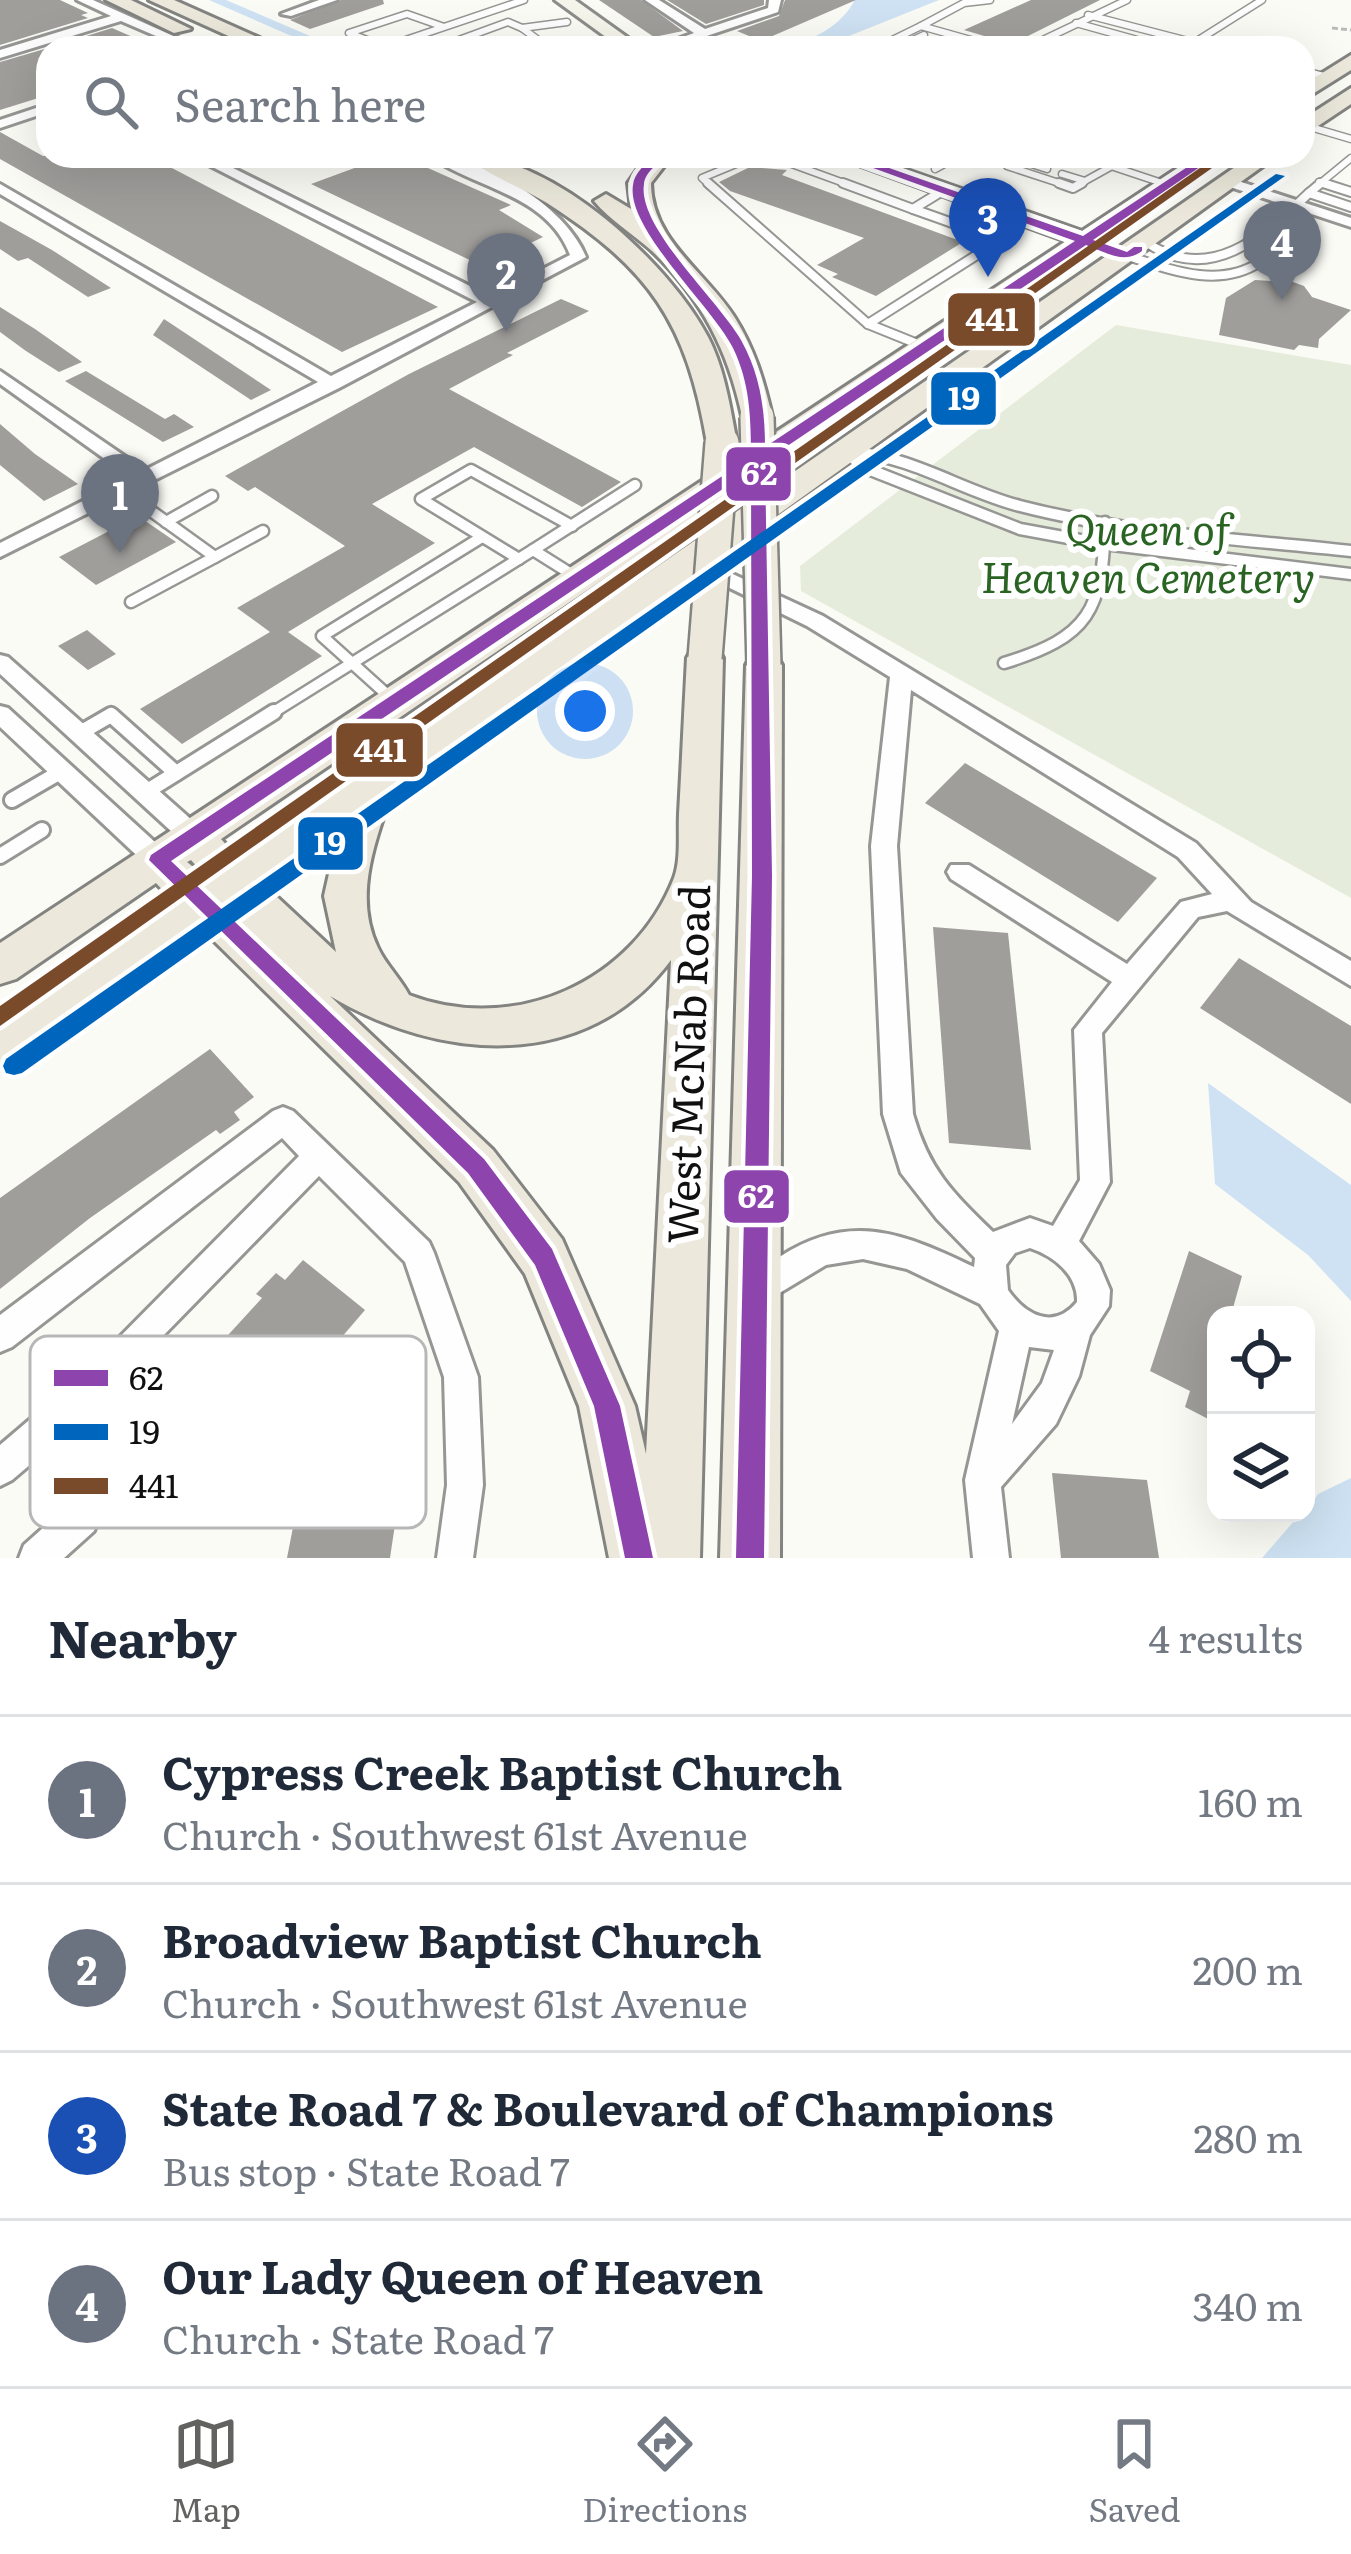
<!DOCTYPE html>
<html lang="en">
<head>
<meta charset="utf-8">
<style>
  :root { --surface:#fff; --page:#f2f2f3; --text:#1f2937; --muted:#747a83; --line:#e0e1e3; --accent:#626260 }
  body { margin:0; font-family:Literata,serif; background:var(--page); color:var(--text) }
  .controls { position:absolute; right:36px; bottom:36px; display:grid; overflow:hidden; border-radius:24px; box-shadow:0 12px 48px #0002 }
  .controls button { width:108px; height:108px; display:grid; place-items:center; padding:0; border:0; border-bottom:3px solid var(--line); background:var(--surface); color:var(--text); font:60px sans-serif }
  .you { position:absolute; left:585px; top:711px; width:42px; height:42px; margin:-30px; border:9px solid #fff; border-radius:50%; background:#1a73e8; box-shadow:0 0 0 18px #1a73e833 }
  .badge { display:grid; place-items:center; width:78px; height:78px; border-radius:50%; background:var(--accent); color:#fff; font-size:39px; font-weight:700 }
  .pin { position:absolute; translate:-50% -99px; filter:drop-shadow(0 3px 6px #0008) }
  .pin::after { content:''; position:absolute; top:63px; width:42px; height:36px; background:inherit; clip-path:polygon(0 0,100% 0,50% 100%) }
  .list { margin:0; padding:0; list-style:none }
  h2 { display:flex; justify-content:space-between; align-items:center; height:156px; margin:0; padding:0 48px; font-size:51px }
  h2 small { font-size:39px; font-weight:400; color:var(--muted) }
  .list li { display:grid; grid-template-columns:78px 1fr auto; gap:36px; align-items:center; box-sizing:border-box; height:168px; padding:0 48px; border-top:3px solid var(--line) }
  .list b { display:block; font-size:45px; white-space:nowrap }
  .list p { margin:0; font-size:39px; white-space:nowrap; color:var(--muted) }
  .list em { font-size:39px; font-style:normal; color:var(--muted) }
  .icon { flex:none; width:66px; height:66px; fill:none; stroke:currentColor; stroke-width:2; stroke-linecap:round; stroke-linejoin:round }
  .map { position:relative; flex:none; width:1351px; height:1558px; overflow:hidden }
  .search { position:absolute; background:var(--surface); box-shadow:0 12px 48px #0002; left:36px; right:36px; top:36px; height:132px; display:flex; align-items:center; gap:30px; box-sizing:border-box; padding:0 42px; border-radius:36px; color:var(--muted); font-size:45px }
  .sheet { height:828px; background:var(--surface) }
  nav { display:flex; justify-content:space-around; align-items:center; box-sizing:border-box; height:168px; border-top:3px solid var(--line); background:var(--surface); font-size:33px; color:var(--muted) }
  nav a { display:grid; justify-items:center; gap:6px }
  nav .on { color:var(--accent) }
  .map>svg:first-child { display:block }
</style>
</head>
<body>
<div class="map">
<svg width="1351" height="1558" viewBox="0 0 1351 1558">
  <rect width="100%" height="100%" fill="#fbfbf6"/>
  <!-- cemetery -->
  <polygon fill="#e6ecdb" points="1116,325 1351,365 1351,898 801,591 800,566"/>
  <!-- water -->
  <g fill="#cee2f3">
    <path d="M855,0h84l-120,48h-55c37,-3 72,-14 91,-48z"/>
    <polygon points="1208,1083 1351,1185 1351,1301 1308,1255 1215,1184"/>
    <polygon points="1351,1478 1351,1558 1262,1558 1301,1513 1306,1513 1318,1494"/>
  </g>
  <g fill="none" stroke-linecap="round" stroke-linejoin="round">
    <!-- canal -->
    <polygon fill="#cee2f3" fill-rule="evenodd" points="209,0 226,0 338,48 319,48"/>
  </g>
  <!-- building -->
  <g fill="#9f9e9b">
    <polygon points="0,0 60,0 88,13 81,15 88,18 0,45"/>
    <polygon points="341,0 383,0 384,4 310,29 290,20"/>
    <polygon points="599,0 641,0 683,31 654,37"/>
    <polygon points="667,0 764,0 764,5 706,24"/>
    <polygon points="785,0 856,0 761,41 737,31 779,16"/>
    <polygon points="1031,0 1100,0 1006,47 1001,41 964,30"/>
    <polygon points="112,28 158,48 48,48"/>
    <polygon points="48,48 48,95 0,110 0,62"/>
    <polygon points="0,132 43,156 149,156 438,307 342,352 0,159"/>
    <polygon points="387,156 401,156 511,205 499,210 543,237 508,254 527,263 501,275 311,184"/>
    <polygon points="750,167 787,170 782,175 963,242 876,296 832,277 838,274 817,265 864,238 730,191 719,182"/>
    <polygon points="0,221 52,250 111,288 88,297 28,258 18,261 0,249"/>
    <polygon points="1277,276 1304,286 1312,297 1351,310 1319,339 1318,348 1299,345 1294,350 1219,335 1226,298 1255,280 1271,281"/>
    <polygon points="561,299 589,311 507,353 513,355 449,389 621,482 582,507 474,447 372,504 435,543 288,632 322,656 182,744 140,709 270,632 237,608 345,546 255,487 248,491 225,476 409,374"/>
    <polygon points="0,307 35,329 82,362 59,372 26,351 0,332"/>
    <polygon points="164,319 271,390 251,400 153,335"/>
    <polygon points="86,371 165,419 174,414 194,427 163,442 65,381"/>
    <polygon points="0,424 35,454 78,484 44,501 0,465"/>
    <polygon points="138,516 176,542 96,585 59,557"/>
    <polygon points="87,630 116,654 88,670 58,646"/>
    <polygon points="965,763 1157,878 1118,922 925,803"/>
    <polygon points="933,927 1008,933 1031,1150 949,1143"/>
    <polygon points="1239,958 1351,1026 1351,1104 1200,1008"/>
    <polygon points="210,1049 254,1097 234,1112 240,1120 220,1134 216,1130 90,1218 0,1289 0,1198"/>
    <polygon points="1189,1251 1242,1276 1231,1315 1216,1315 1216,1423 1185,1407 1190,1391 1150,1371"/>
    <polygon points="303,1260 365,1310 190,1514 128,1454 148,1431 144,1427 262,1298 256,1294 276,1273 285,1280"/>
    <polygon points="319,1394 414,1397 390,1558 287,1558"/>
    <polygon points="1052,1473 1147,1480 1159,1558 1061,1558"/>
  </g>
  <g fill="none" stroke-linecap="round" stroke-linejoin="round">
    <defs>
      <g id="lane-far3">
        <polyline points="1088,15 1215,48"/>
        <polyline points="1076,23 1166,48"/>
        <polyline points="921,26 964,3 990,0"/>
        <polyline points="444,27 407,14 349,33 385,47 524,0"/>
        <polyline points="1192,44 1262,0"/>
        <polyline points="437,48 508,22 522,28"/>
        <polyline points="537,48 545,45 522,28 567,22"/>
        <polyline points="876,48 921,26 999,48"/>
        <polyline points="896,48 924,35"/>
        <polyline points="1026,48 1127,0"/>
        <polyline points="1303,71 1328,77"/>
        <polyline points="1307,126 1351,139"/>
        <polyline points="1059,156 1065,158"/>
        <polyline points="1087,158 1168,185"/>
        <polyline points="1019,160 1047,169"/>
        <polyline points="1007,166 1068,186"/>
        <polyline points="935,169 959,156"/>
        <polyline points="1062,174 1085,181"/>
        <polyline points="1319,182 1332,186"/>
        <polyline points="711,186 702,178 748,159 789,163 852,186"/>
        <polyline points="1076,186 1130,156"/>
        <polyline points="1317,186 1351,158"/>
      </g>
      <g id="lane-far2">
        <polyline points="708,183 868,324 925,347"/>
        <polyline points="843,183 913,209 944,190"/>
        <polyline points="1059,183 1073,188 1082,183"/>
        <polyline points="1163,183 1168,185"/>
        <polyline points="1323,183 1351,192"/>
        <polyline points="1309,193 1321,183"/>
        <path d="M1146,242c63,44 117,-5 163,-49l42,14"/>
        <path d="M1128,256c43,14 91,33 132,6l-10,-8 9,-14"/>
        <polyline points="868,324 991,246 989,236 913,209"/>
      </g>
      <g id="lane-far1">
        <polyline points="846,452 863,467 1020,529 1096,543 1351,574"/>
        <path d="M853,452c61,5 109,39 167,54 108,28 221,33 331,45"/>
        <polyline points="122,490 215,557 263,531"/>
        <polyline points="166,522 212,496"/>
        <polyline points="519,559 421,499 471,470 572,526"/>
        <polyline points="576,577 533,550 635,485"/>
        <polyline points="131,602 215,557"/>
        <path d="M1004,663c85,-26 99,-52 101,-141"/>
        <polyline points="393,700 322,636 482,537"/>
        <polyline points="269,715 533,550"/>
      </g>
      <g id="lane">
        <polyline points="80,733 111,715 176,773"/>
        <polyline points="146,792 274,712"/>
        <polyline points="12,800 62,771"/>
        <polyline points="0,856 42,830"/>
      </g>
      <g id="street">
        <polygon points="77,0 93,0 200,48 184,48 121,21 0,58 0,50 111,16"/>
        <polygon points="319,0 337,0 291,16 281,14"/>
        <polygon points="645,0 659,0 705,29 768,8 769,0 781,0 778,12 671,48 653,48 694,33"/>
        <polygon points="48,104 48,112 0,128 0,120"/>
        <path d="M191,156h18l281,140 80,-41c-23,-61 -94,-66 -141,-99 54,0 137,50 157,101l-247,131 -339,169v-14l130,-66 -130,-93v-13l145,99 173,-88 -318,-188v-10l331,192 146,-74z"/>
        <polygon points="1229,178 1351,218 1351,227 1224,185 1222,182"/>
        <path d="M698,558l125,58 373,227 55,59 100,59v25l-124,-75 -29,6 -96,116 8,149 -31,59 20,23 11,26 -1,16 -19,29 -11,41 -23,48 -55,63 8,71h-36l-8,-78 34,-149 -19,-27 -73,-35 -44,-10 -37,6 -70,42 -11,-5 -5,-11c7,-17 26,-25 41,-35 70,-45 124,-22 193,11l1,-9 -38,-39 -36,-46 -18,-59 -12,-268 19,-169 -83,-51 -116,-57 -3,-5 3,-5zM911,690l267,167 34,37 -31,8 -54,62 -158,-99h-18l-4,7 4,7 161,103 -38,48 6,150 -27,46 -23,-8 -37,14c-41,-40 -64,-62 -80,-118l-16,-268zM1030,1248c24,8 48,27 47,54 -23,28 -51,14 -69,-12l-2,-25 9,-12zM1029,1347l25,3 -12,33 -30,41z"/>
        <polygon points="0,655 8,657 202,829 205,836 202,843 184,843 0,674"/>
        <polygon points="0,706 8,708 167,853 171,860 167,867 149,867 0,727"/>
        <polygon points="283,1107 293,1111 429,1242 434,1253 478,1377 483,1485 473,1558 437,1558 447,1485 444,1377 405,1262 319,1176 78,1423 98,1457 99,1518 94,1531 64,1558 19,1558 24,1545 63,1510 63,1462 52,1446 12,1480 0,1486 0,1445 82,1375 299,1156 282,1138 12,1347 0,1352 0,1315 273,1111"/>
      </g>
      <polygon id="secondary" points="555,0 575,0 642,48 621,48"/>
      <g id="primary">
        <polygon points="106,0 131,0 191,29 174,33"/>
        <polygon points="149,0 174,0 282,48 255,48"/>
        <polygon points="1351,55 1351,70 1303,100 1303,85"/>
        <polygon points="1351,88 1351,104 1303,136 1303,119"/>
        <path d="M467,156c86,0 202,107 241,181 17,33 22,70 29,106l-4,6h-22l-4,-6c-20,-120 -57,-174 -160,-240 -25,-16 -60,-27 -80,-47z"/>
        <path d="M647,156h25l-21,27c0,57 56,90 84,135 19,30 29,63 37,98l-5,6h-20l-5,-6c-14,-66 -41,-118 -90,-165 -19,-17 -42,-31 -58,-50l12,-7 25,15 -3,-26z"/>
        <path d="M834,156h33l215,75 114,-75h26l-117,82 7,7 -3,5 -20,-1 -868,590 16,18 1014,-701h26l-885,636c-17,50 -39,105 -14,156 8,17 22,30 31,47 105,40 224,-12 265,-117 7,-18 4,-44 5,-64 3,-52 5,-104 8,-156l5,-9h26l5,9 -23,900h-91l-30,-152 -54,-132 -66,-92 -258,-254 -185,132 -16,6v-45l173,-120 -17,-18 -140,96 -16,5v-41l1066,-702zM339,829l-15,67 12,56 -73,-68zM191,860l16,18 -20,-16zM671,960l-25,494 -11,-48 -73,-167 -69,-89 -163,-154c109,65 256,78 341,-36z"/>
        <polygon points="764,653 777,656 782,665 780,1558 720,1558 746,665 751,656"/>
      </g>
    </defs>
    <!-- lane-far3 casing -->
    <use href="#lane-far3" stroke="#969694" stroke-width="9"/>
    <!-- lane-far2 casing -->
    <use href="#lane-far2" stroke="#969694" stroke-width="12"/>
    <!-- lane-far1 casing -->
    <use href="#lane-far1" stroke="#969694" stroke-width="15"/>
    <!-- lane casing -->
    <use href="#lane" stroke="#969694" stroke-width="20"/>
    <!-- street casing -->
    <use href="#street" stroke="#969694" stroke-width="6"/>
    <!-- secondary casing -->
    <use href="#secondary" stroke="#8c8c8a" stroke-width="6"/>
    <!-- primary casing -->
    <use href="#primary" stroke="#838381" stroke-width="6"/>
    <!-- path -->
    <polyline stroke="#b9b9b8" stroke-width="3" stroke-dasharray="6 3" stroke-linecap="butt" points="1332,28 1351,30"/>
    <!-- lane-far3 -->
    <use href="#lane-far3" stroke="#fefefe" stroke-width="6"/>
    <!-- lane-far2 -->
    <use href="#lane-far2" stroke="#fefefe" stroke-width="8"/>
    <!-- lane-far1 -->
    <use href="#lane-far1" stroke="#fefefe" stroke-width="10"/>
    <!-- lane -->
    <use href="#lane" stroke="#fefefe" stroke-width="14"/>
    <!-- street -->
    <use href="#street" fill="#fefefe" fill-rule="evenodd"/>
    <!-- secondary -->
    <use href="#secondary" fill="#f5f5ec" fill-rule="evenodd"/>
    <!-- primary -->
    <use href="#primary" fill="#ece9dc" fill-rule="evenodd"/>
    <defs>
      <g id="primary-bridge">
        <polyline points="757,417 764,665"/>
        <polyline points="705,658 722,443"/>
      </g>
    </defs>
    <!-- primary-bridge casing -->
    <use href="#primary-bridge" stroke="#838381" stroke-width="38" stroke-linecap="butt"/>
    <!-- primary-bridge -->
    <use href="#primary-bridge" stroke="#ece9dc" stroke-width="33"/>
    <defs>
      <path id="bus-1" d="M655,156h11c-8,8 -21,16 -22,28 -7,43 75,117 97,156 19,34 24,69 24,107l310,-206 -235,-85h15l228,80 121,-80h12l-123,84 34,12 7,-5h8v4c-19,14 -36,1 -56,-6l-321,216 7,415 -8,682h-28l16,-682 -1,-406 -580,391 313,298 68,90 68,157 33,152h-28l-31,-152 -59,-141 -67,-92 -319,-313 2,-5 600,-398c0,-39 -1,-74 -18,-109 -21,-42 -107,-119 -100,-163 1,-12 13,-22 22,-29z"/>
      <polygon id="bus-2" points="1276,174 1285,176 22,1073 14,1075 6,1073 3,1066 6,1059"/>
      <polygon id="bus-3" points="1217,156 1229,156 0,1026 0,1006"/>
    </defs>
    <!-- bus-1 casing -->
    <use href="#bus-1" stroke="#fff" stroke-width="9"/>
    <!-- bus-2 casing -->
    <use href="#bus-2" stroke="#fff" stroke-width="9"/>
    <!-- bus-3 casing -->
    <use href="#bus-3" stroke="#fff" stroke-width="9"/>
    <!-- bus-1 -->
    <use href="#bus-1" fill="#8e44ad" fill-rule="evenodd"/>
    <!-- bus-2 -->
    <use href="#bus-2" fill="#0065bd" fill-rule="evenodd"/>
    <!-- bus-3 -->
    <use href="#bus-3" fill="#7a4b2a" fill-rule="evenodd"/>
  </g>
  <g text-anchor="middle" stroke-width="12" stroke-linejoin="round" paint-order="stroke">
    <!-- park labels -->
    <g font-size="42" font-style="italic" fill="#2a6423" stroke="#fff">
      <text x="1148" y="545">Queen of<tspan x="1148" dy="48">Heaven Cemetery</tspan></text>
    </g>
    <!-- street labels -->
    <g font-size="42" fill="#101010" stroke="#fff">
      <text transform="translate(689 1064) rotate(-88)" y="15">West McNab Road</text>
    </g>
  </g>
  <!-- legend -->
  <rect x="30" y="1336" width="396" height="192" rx="18" fill="#fff" stroke="#b7b7b7" stroke-width="3"/>
  <rect x="54" y="1370" width="54" height="16" fill="#8e44ad"/>
  <rect x="54" y="1424" width="54" height="16" fill="#0065bd"/>
  <rect x="54" y="1478" width="54" height="16" fill="#7a4b2a"/>
  <g font-size="33" fill="#101010">
    <text x="129" y="1390">62</text>
    <text x="129" y="1444">19</text>
    <text x="129" y="1498">441</text>
  </g>
  <g stroke="#fff" stroke-width="4.5">
    <rect x="946" y="291" width="91" height="57" rx="12" fill="#7a4b2a"/>
    <rect x="929" y="370" width="69" height="57" rx="12" fill="#0065bd"/>
    <rect x="724" y="445" width="69" height="58" rx="12" fill="#8e44ad"/>
    <rect x="334" y="721" width="91" height="58" rx="12" fill="#7a4b2a"/>
    <rect x="296" y="815" width="69" height="57" rx="12" fill="#0065bd"/>
    <rect x="722" y="1168" width="69" height="57" rx="12" fill="#8e44ad"/>
  </g>
  <g font-size="33" text-anchor="middle" font-weight="bold" fill="#fff">
    <text x="992" y="331">441</text>
    <text x="964" y="410">19</text>
    <text x="759" y="485">62</text>
    <text x="380" y="762">441</text>
    <text x="330" y="855">19</text>
    <text x="756" y="1208">62</text>
  </g>
</svg>
<div class="controls">
<button><svg class="icon" aria-label="locate" viewBox="0 0 24 24"><circle cx="12" cy="12" r="6"/><path d="M12 2v4M12 18v4M2 12h4M18 12h4"/></svg></button>
<button><svg class="icon" aria-label="layers" viewBox="0 0 24 24"><path d="M12 4l9 5-9 5-9-5zM3 14l9 5 9-5"/></svg></button>
</div>
<div class="you"></div>
<div class="pin badge" style="left:120px;top:553px;background:#6b7280">1</div>
<div class="pin badge" style="left:506px;top:332px;background:#6b7280">2</div>
<div class="pin badge" style="left:988px;top:277px;background:#1a4fb4">3</div>
<div class="pin badge" style="left:1282px;top:300px;background:#6b7280">4</div>
<div class="search"><svg class="icon" aria-label="search" viewBox="0 0 24 24"><circle cx="10" cy="10" r="6"/><path d="M15 15l6 6"/></svg>Search here</div>
</div>
<section class="sheet">
<h2>Nearby<small>4 results</small></h2>
<ul class="list">
<li><span class="badge" style="background:#6b7280">1</span><div><b>Cypress Creek Baptist Church</b><p>Church · Southwest 61st Avenue</p></div><em>160 m</em></li>
<li><span class="badge" style="background:#6b7280">2</span><div><b>Broadview Baptist Church</b><p>Church · Southwest 61st Avenue</p></div><em>200 m</em></li>
<li><span class="badge" style="background:#1a4fb4">3</span><div><b>State Road 7 &amp; Boulevard of Champions</b><p>Bus stop · State Road 7</p></div><em>280 m</em></li>
<li><span class="badge" style="background:#6b7280">4</span><div><b>Our Lady Queen of Heaven</b><p>Church · State Road 7</p></div><em>340 m</em></li>
</ul>
</section>
<nav>
<a class="on"><svg class="icon" aria-label="map" viewBox="0 0 24 24"><path d="M3 6l6-2 6 2 6-2v14l-6 2-6-2-6 2zM9 4v14M15 6v14"/></svg>Map</a>
<a><svg class="icon" aria-label="directions" viewBox="0 0 24 24"><path d="M12 3l9 9-9 9-9-9zM9 14v-3h6M13 9l2 2-2 2"/></svg>Directions</a>
<a><svg class="icon" aria-label="saved" viewBox="0 0 24 24"><path d="M7 4h10v16l-5-4-5 4z"/></svg>Saved</a>
</nav>
</body>
</html>
